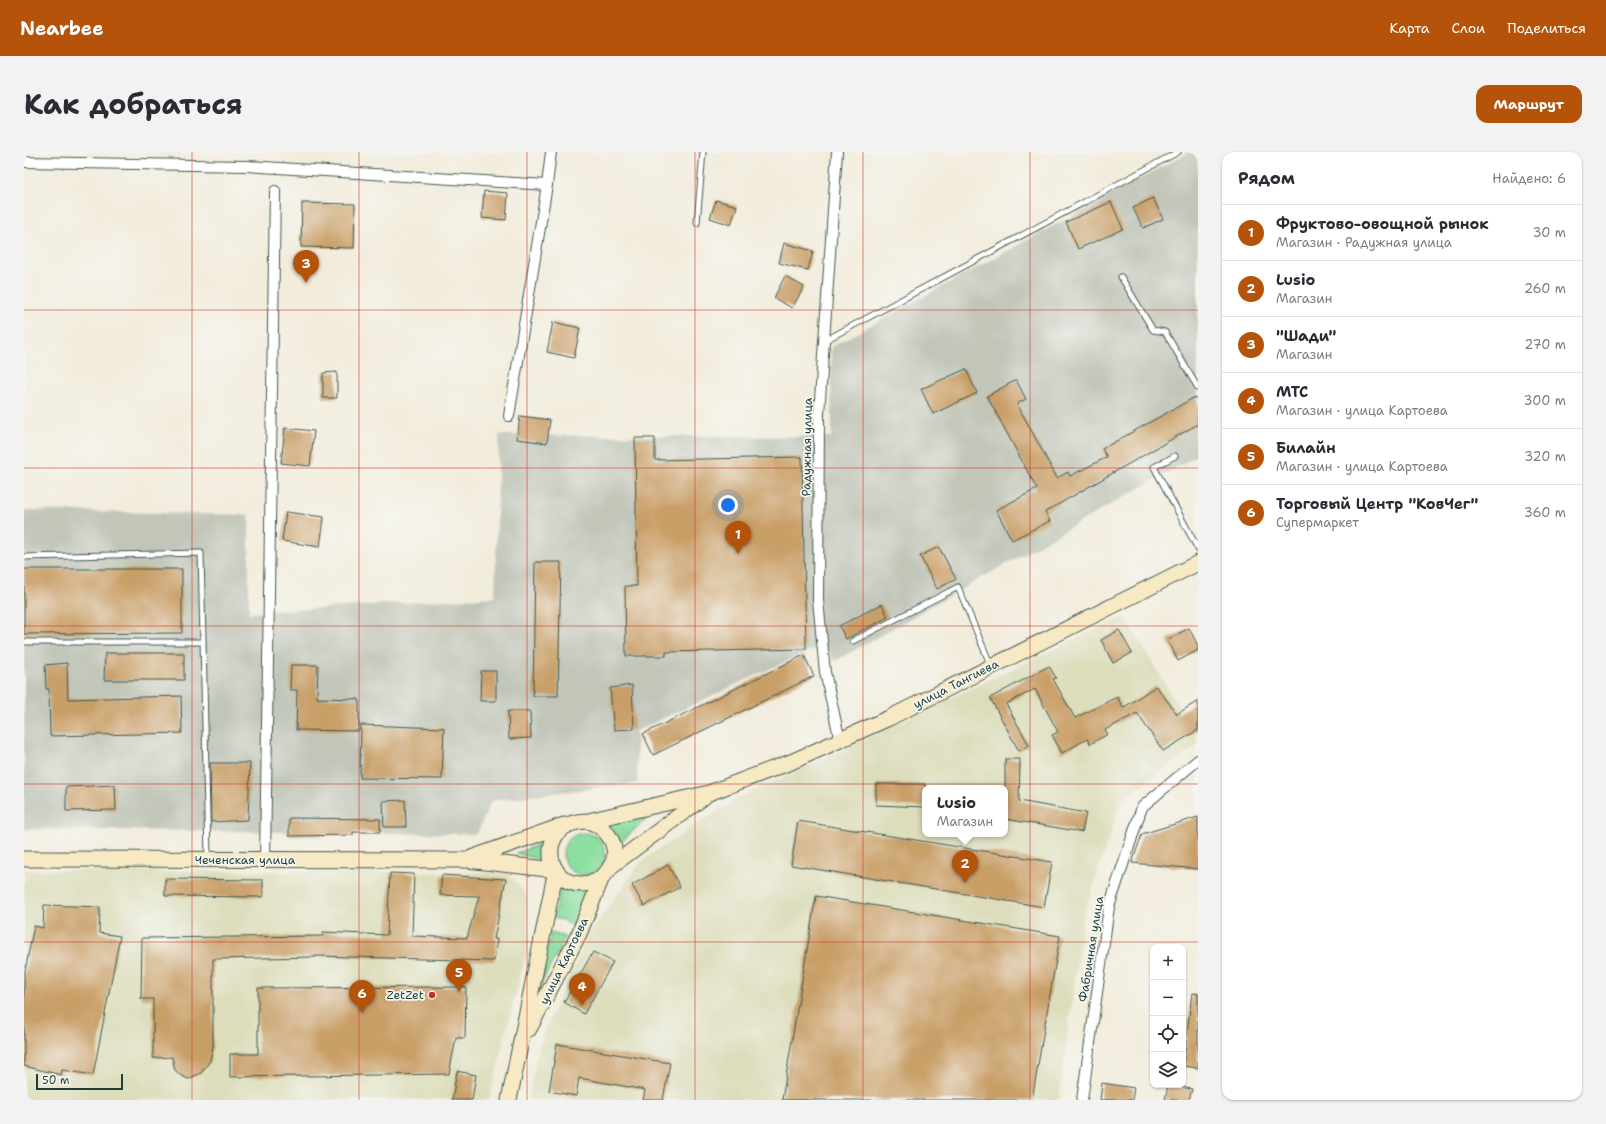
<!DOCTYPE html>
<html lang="ru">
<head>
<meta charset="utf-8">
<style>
  :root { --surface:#fff; --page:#f2f2f3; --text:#2b2b33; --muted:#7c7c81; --line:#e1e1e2; --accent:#b45309 }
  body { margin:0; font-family:"Shantell Sans",sans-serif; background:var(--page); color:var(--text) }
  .controls { position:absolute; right:12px; bottom:12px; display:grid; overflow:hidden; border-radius:8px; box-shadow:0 1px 3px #0004 }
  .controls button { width:36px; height:36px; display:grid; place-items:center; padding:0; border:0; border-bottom:1px solid var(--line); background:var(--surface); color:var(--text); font:20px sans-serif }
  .scale { position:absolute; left:12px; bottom:10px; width:87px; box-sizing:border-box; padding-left:4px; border:2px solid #1f3d34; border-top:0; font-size:11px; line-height:14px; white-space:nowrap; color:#1f3d34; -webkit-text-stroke:3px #f6f6f2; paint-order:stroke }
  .you { position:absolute; left:704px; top:353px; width:14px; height:14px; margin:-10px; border:3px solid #fff; border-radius:50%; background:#1a73e8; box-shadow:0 0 0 6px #1a73e833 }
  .badge { display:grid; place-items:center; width:26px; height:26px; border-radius:50%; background:var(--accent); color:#fff; font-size:13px; font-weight:700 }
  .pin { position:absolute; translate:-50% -33px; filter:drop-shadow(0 1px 2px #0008) }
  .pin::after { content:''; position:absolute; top:21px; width:14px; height:12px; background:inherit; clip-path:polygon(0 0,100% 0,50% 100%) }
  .popup { position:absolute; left:898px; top:633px; width:86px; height:52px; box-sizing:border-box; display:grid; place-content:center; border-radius:8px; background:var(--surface); filter:drop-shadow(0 1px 3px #0005); font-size:13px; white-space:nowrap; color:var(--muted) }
  .popup b { font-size:15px; color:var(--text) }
  .popup::after { content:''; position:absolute; left:50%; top:100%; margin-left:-8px; border:8px solid transparent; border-top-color:var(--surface) }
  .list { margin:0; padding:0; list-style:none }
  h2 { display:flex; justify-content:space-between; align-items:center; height:52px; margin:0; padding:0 16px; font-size:17px }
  h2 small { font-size:13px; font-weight:400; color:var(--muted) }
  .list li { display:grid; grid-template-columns:26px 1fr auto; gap:12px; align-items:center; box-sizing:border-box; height:56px; padding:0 16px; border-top:1px solid var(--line) }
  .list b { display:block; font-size:15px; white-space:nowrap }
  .list p { margin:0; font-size:13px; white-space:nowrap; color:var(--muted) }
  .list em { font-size:13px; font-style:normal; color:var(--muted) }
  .icon { flex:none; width:22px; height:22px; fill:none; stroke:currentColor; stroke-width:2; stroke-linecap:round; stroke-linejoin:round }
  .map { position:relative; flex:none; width:1174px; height:948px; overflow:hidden; border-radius:12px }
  header { display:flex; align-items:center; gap:24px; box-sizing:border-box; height:56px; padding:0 20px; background:var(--accent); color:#fff }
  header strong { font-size:19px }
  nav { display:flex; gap:22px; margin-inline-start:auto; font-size:14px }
  .intro { display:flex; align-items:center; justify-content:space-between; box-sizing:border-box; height:96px; padding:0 24px }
  h1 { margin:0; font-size:28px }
  .button { padding:10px 18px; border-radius:12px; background:var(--accent); color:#fff; font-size:14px; font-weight:700 }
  main { display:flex; gap:24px; padding:0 24px }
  aside { flex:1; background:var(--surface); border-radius:12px; box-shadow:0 1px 3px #0004 }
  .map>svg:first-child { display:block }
</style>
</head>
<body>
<header>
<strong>Nearbee</strong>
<nav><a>Карта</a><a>Слои</a><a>Поделиться</a></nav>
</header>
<div class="intro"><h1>Как добраться</h1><a class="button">Маршрут</a></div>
<main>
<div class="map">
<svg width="1174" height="948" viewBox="0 0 1174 948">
  <rect width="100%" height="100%" fill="#f6f6f2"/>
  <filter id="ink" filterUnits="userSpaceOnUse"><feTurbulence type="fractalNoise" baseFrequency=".025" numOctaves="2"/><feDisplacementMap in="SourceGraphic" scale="8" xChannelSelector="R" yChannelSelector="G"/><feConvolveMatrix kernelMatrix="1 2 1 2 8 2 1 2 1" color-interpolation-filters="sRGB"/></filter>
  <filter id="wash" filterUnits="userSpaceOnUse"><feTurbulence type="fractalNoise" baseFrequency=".012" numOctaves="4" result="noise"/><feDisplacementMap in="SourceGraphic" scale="16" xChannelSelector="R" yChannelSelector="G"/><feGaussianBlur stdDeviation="0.9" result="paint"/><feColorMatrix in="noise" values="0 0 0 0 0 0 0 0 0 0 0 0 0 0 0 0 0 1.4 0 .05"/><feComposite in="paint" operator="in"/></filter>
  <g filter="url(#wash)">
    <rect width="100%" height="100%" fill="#f2ecdb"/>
    <!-- built -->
    <g fill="#ddddbc" fill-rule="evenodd">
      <path d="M1101,464l73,124v5l-76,54 -39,117 -24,184h-531l8,-42 8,-26 45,-99 54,-73 95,-62zM901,636h80v46h-80z"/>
      <polygon points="0,718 482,721 494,732 503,745 505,789 465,948 0,948"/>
    </g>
    <!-- industrial -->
    <polygon fill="#c2c6b9" points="1165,0 1174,0 1174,303 811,509 798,493 612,579 613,631 467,649 453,682 0,677 0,358 225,363 225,461 471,445 475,283 808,285 807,195"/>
    <!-- green -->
    <g fill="#8adea0" stroke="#548e6a">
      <path d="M623,666l-29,27c0,-11 -4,-16 -11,-23z"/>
      <circle cx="560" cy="702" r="21"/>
      <polygon points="524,689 523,710 492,701"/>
      <polygon points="538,730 565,737 548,774 539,768 529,766"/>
      <polygon points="527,781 541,785 511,845"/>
    </g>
    <g id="blocks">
      <!-- building -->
      <g fill="#c99f68">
        <polygon points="460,39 484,41 482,68 458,66"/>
        <polygon points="1129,46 1139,67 1119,76 1109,56"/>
        <polygon points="692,48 713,54 707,73 686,66"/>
        <polygon points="1087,50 1099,77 1054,97 1042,70"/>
        <polygon points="278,51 331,52 330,96 277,95"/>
        <polygon points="760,91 789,99 784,118 755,111"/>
        <polygon points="761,124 780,135 768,156 750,146"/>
        <polygon points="529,170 556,176 550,206 523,200"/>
        <polygon points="942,217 953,241 909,262 897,237"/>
        <polygon points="313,220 313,246 299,246 299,221"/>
        <polygon points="992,228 1002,247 993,252 1033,326 1044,320 1046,324 1083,305 1078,297 1171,245 1174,250 1174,272 1021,360 1026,369 988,388 972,358 1013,337 963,244"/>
        <polygon points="496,264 526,268 523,291 493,287"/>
        <polygon points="261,276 290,279 286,314 257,311"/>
        <polygon points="611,286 631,286 631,308 778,305 782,497 642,500 642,504 602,504 601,434 613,434"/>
        <polygon points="262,360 300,365 296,395 258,389"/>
        <polygon points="915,395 932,427 913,437 896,404"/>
        <polygon points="511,410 537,410 534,544 509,544"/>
        <polygon points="0,417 158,417 158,481 0,482"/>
        <polygon points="858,452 864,465 822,487 815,474"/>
        <polygon points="1165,476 1174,494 1174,498 1154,509 1143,488"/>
        <polygon points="1095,478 1108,501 1089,511 1077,488"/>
        <polygon points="81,501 160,501 160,528 80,528"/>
        <polygon points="780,503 790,524 629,603 619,582"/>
        <polygon points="43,511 44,547 157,544 158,581 26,584 25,537 22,537 21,513"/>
        <polygon points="267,513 294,513 293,546 335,547 335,579 272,578 273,538 266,538"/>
        <polygon points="1025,514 1032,526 1029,527 1051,566 1093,545 1099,556 1132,534 1153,562 1174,549 1174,578 1139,599 1113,561 1081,578 1084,582 1066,592 1063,587 1038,601 1028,583 1034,580 1011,537 982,552 1005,593 995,599 966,546"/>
        <polygon points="457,519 472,519 472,549 456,549"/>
        <polygon points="608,533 610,577 590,578 586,536"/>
        <polygon points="484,559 506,559 507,586 485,587"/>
        <polygon points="337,573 420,576 418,627 336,626"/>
        <polygon points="981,607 996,607 995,649 1062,661 1058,680 981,667"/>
        <polygon points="186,611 226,611 224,668 187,670"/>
        <polygon points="852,632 901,632 901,655 852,653"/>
        <polygon points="91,633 92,658 42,659 42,635"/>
        <polygon points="381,648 382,675 360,675 359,649"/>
        <polygon points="1174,665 1174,717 1108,711 1118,682"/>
        <polygon points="265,666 356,667 356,680 329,680 329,683 265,684"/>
        <polygon points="774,669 1028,710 1020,755 767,713"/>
        <polygon points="644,713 656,735 620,754 608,733"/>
        <polygon points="366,721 390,722 388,784 443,786 455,744 416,743 418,723 482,727 470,787 473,787 470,809 292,804 292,805 189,807 189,894 186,909 177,921 164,927 156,923 151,918 148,905 129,906 129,847 117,847 118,786 299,784 299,780 363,783"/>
        <polygon points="141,727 239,728 239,745 141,744"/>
        <polygon points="792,744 1036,784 1008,948 758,948"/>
        <polygon points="20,753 76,755 75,781 96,784 69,923 38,918 37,923 0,914 0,824 10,774 19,776"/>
        <polygon points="569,800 589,810 560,862 540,850"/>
        <polygon points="442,835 441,886 432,886 425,922 206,925 206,902 234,902 234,836"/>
        <polygon points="1168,841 1174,842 1174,916 1159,914"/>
        <polygon points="533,892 646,911 639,948 619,948 621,938 555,926 552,944 525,939"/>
        <polygon points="433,919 452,923 448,948 428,948"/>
        <polygon points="1078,931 1110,936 1108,948 1076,948"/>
        <polygon points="1144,933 1168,937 1165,948 1141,948"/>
      </g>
    </g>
  </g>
  <g filter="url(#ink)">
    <use href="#blocks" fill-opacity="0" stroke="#3f574d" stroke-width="1"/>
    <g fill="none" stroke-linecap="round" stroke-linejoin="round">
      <defs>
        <g id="lane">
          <polyline points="673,71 679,0"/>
          <polyline points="1097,125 1129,178 1141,180 1174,236"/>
          <polyline points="800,189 1154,0"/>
          <polyline points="1151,304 1130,315 1174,397"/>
          <polyline points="0,405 177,401 184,705"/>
          <polyline points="829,489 934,435 967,514"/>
          <polyline points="0,490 179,490"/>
        </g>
        <g id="street">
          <polyline points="813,0 795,262 794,448 801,520 816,589"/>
          <polyline points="0,10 223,14 523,33 527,0"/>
          <polyline points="485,264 523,33"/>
          <polyline points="241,709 251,39"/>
          <polyline points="1058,948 1085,755 1118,655 1174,608"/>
        </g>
        <g id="secondary">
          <path d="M564,669c23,8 36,32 18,52 -7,7 -16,11 -25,11 -38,0 -45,-63 7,-63l121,-28 82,-31 98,-44 309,-155"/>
          <polyline points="447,706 540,673"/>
          <polyline points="0,707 443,708 532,718 485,948"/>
          <polyline points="586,715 680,645"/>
          <polyline points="505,877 555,782 578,725"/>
        </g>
      </defs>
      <!-- lane casing -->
      <use href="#lane" stroke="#3f574d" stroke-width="7"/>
      <!-- street casing -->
      <use href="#street" stroke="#3f574d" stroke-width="12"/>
      <!-- secondary casing -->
      <use href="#secondary" stroke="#3f574d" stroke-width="17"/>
      <!-- lane -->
      <use href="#lane" stroke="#fff" stroke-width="5"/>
      <!-- street -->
      <use href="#street" stroke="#fff" stroke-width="10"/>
      <!-- secondary -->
      <use href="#secondary" stroke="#f7e9c3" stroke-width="15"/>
    </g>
  </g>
  <!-- grid -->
  <path fill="none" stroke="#c8321e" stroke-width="1" stroke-opacity="0.55" d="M168,0v948M335,0v948M503,0v948M671,0v948M839,0v948M1006,0v948M0,158h1174M0,316h1174M0,474h1174M0,632h1174M0,790h1174"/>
  <!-- markers -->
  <circle fill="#c8321e" stroke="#f6f6f2" stroke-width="1.5" cx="408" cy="843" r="4"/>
  <g text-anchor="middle" stroke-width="3.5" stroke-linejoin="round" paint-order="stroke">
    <!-- street labels -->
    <g font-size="12" fill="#1f3d34" stroke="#f6f6f2">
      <text transform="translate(783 295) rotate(-89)" y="4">Радужная улица</text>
      <text transform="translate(932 532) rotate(-27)" y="4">улица Тангиева</text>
      <text x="221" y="712">Чеченская улица</text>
      <text transform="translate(1067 797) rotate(-81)" y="4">Фабричная улица</text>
      <text transform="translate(540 809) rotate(-64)" y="4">улица Картоева</text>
    </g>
    <!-- poi labels -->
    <g font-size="12" fill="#1f3d34" stroke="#f6f6f2" text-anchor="end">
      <text x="400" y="847">ZetZet</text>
    </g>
  </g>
</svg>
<div class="controls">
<button>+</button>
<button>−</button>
<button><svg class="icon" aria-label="locate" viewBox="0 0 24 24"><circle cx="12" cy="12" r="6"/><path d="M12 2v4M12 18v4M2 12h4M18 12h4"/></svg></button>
<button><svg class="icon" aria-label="layers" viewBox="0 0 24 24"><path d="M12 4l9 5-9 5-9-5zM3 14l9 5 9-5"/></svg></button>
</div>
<div class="scale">50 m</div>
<div class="you"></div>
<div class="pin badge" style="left:714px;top:402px">1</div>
<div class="pin badge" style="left:941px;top:731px">2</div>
<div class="popup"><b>Lusio</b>Магазин</div>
<div class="pin badge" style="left:282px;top:131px">3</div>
<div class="pin badge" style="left:558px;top:854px">4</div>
<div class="pin badge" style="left:435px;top:840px">5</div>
<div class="pin badge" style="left:338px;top:861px">6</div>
</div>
<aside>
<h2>Рядом<small>Найдено: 6</small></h2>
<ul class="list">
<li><span class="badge">1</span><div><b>Фруктово-овощной рынок</b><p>Магазин · Радужная улица</p></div><em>30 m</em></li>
<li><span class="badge">2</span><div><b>Lusio</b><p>Магазин</p></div><em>260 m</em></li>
<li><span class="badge">3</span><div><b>&quot;Шади&quot;</b><p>Магазин</p></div><em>270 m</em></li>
<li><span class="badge">4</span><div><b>МТС</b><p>Магазин · улица Картоева</p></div><em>300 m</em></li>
<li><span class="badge">5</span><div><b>Билайн</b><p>Магазин · улица Картоева</p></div><em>320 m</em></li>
<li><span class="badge">6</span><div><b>Торговый Центр &quot;КовЧег&quot;</b><p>Супермаркет</p></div><em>360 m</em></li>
</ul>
</aside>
</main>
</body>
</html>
